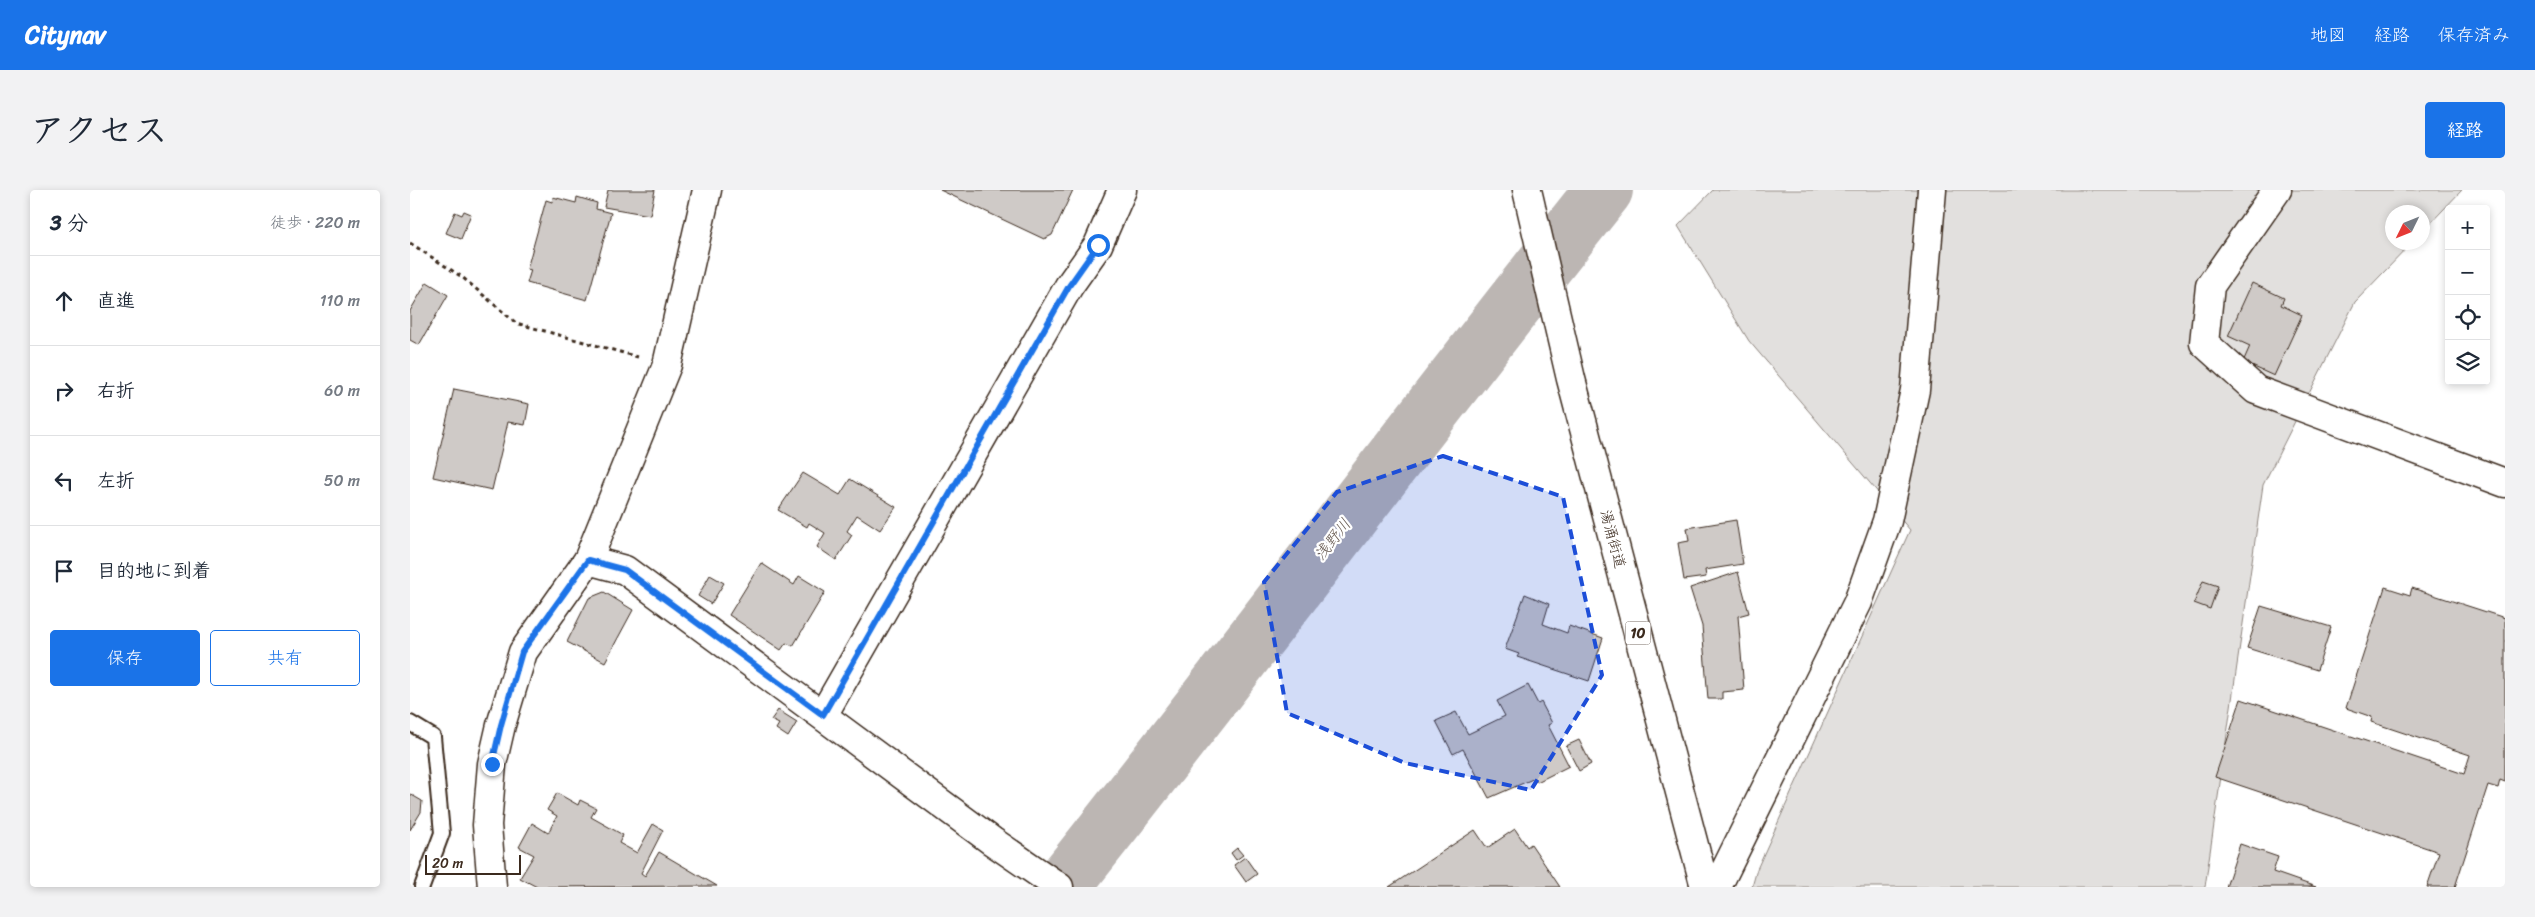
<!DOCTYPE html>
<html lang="ja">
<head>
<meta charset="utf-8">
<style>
  :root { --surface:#fff; --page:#f2f2f3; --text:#1f2937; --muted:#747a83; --line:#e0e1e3; --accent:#1a73e8 }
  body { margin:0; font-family:Sriracha,"Klee One",sans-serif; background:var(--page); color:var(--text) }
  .controls { position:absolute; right:15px; top:15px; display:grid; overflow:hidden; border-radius:5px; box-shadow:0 2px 8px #0003 }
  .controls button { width:45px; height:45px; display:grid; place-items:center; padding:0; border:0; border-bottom:1px solid var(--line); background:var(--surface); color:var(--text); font:25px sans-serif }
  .compass { position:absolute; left:1975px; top:15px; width:45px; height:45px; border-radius:50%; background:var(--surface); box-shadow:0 2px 8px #0003; rotate:227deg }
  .scale { position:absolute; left:15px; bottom:12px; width:96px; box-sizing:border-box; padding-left:5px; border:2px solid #3b2a1e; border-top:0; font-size:14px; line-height:18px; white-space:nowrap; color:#3b2a1e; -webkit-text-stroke:4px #fff; paint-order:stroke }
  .stop { position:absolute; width:15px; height:15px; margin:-11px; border:4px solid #1a73e8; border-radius:50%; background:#fff }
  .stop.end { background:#1a73e8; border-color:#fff; box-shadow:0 1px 5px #0008 }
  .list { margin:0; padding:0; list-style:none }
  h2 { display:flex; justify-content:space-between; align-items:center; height:65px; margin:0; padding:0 20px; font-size:21px }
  h2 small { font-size:16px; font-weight:400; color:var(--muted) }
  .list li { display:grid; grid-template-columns:32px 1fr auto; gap:15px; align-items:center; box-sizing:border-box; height:90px; padding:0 20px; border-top:1px solid var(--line) }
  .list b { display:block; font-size:19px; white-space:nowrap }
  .list em { font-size:16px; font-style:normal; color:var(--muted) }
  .actions { display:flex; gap:10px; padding:15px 20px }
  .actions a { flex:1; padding:11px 0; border:1px solid var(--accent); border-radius:5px; text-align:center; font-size:18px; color:var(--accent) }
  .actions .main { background:var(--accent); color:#fff }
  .icon { flex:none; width:28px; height:28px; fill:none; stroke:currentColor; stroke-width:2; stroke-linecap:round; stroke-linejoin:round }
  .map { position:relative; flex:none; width:2095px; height:697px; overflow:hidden; border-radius:5px }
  header { display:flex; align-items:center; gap:30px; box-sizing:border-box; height:70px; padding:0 25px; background:var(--accent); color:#fff }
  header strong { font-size:24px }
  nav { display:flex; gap:28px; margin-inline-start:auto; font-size:18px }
  .intro { display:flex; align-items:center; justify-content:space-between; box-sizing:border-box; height:120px; padding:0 30px }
  h1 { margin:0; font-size:35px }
  .button { padding:12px 22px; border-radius:5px; background:var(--accent); color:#fff; font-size:18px; font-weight:700 }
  main { display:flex; gap:30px; padding:0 30px }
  aside { flex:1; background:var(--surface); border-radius:5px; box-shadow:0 2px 8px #0003 }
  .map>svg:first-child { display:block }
</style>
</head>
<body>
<header>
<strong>Citynav</strong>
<nav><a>地図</a><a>経路</a><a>保存済み</a></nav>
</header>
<div class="intro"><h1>アクセス</h1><a class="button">経路</a></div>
<main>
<aside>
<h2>3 分<small>徒歩 · 220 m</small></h2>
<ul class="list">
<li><svg class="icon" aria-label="ahead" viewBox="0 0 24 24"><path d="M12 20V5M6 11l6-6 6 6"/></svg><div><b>直進</b></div><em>110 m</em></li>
<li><svg class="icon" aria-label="right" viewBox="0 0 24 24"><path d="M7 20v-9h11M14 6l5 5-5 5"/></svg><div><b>右折</b></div><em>60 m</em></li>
<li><svg class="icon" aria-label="left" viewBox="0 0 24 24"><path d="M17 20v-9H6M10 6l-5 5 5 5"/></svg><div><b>左折</b></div><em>50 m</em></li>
<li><svg class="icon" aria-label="arrive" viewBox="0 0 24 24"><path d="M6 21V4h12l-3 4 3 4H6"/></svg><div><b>目的地に到着</b></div></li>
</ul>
<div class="actions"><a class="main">保存</a><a>共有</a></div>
</aside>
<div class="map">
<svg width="2095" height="697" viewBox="0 0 2095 697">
  <rect width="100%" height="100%" fill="#fff"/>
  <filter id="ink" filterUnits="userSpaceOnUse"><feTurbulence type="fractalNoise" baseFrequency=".02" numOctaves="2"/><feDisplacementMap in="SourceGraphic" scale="10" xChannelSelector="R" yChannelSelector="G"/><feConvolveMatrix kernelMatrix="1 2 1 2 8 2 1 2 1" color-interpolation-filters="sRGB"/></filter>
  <g filter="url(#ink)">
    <!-- green -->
    <polygon fill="#e2e0de" stroke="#8e857e" points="1303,0 2052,0 2013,41 2012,22 1982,22 1982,52 2002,53 1945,112 1853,295 1795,697 1342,697 1347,679 1500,340 1339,151 1268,36"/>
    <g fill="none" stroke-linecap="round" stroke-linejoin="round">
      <!-- river -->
      <path stroke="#bcb6b3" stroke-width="58" d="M651,697c184,-230 359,-467 543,-697"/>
    </g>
    <!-- building -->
    <g fill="#cfcac7" stroke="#3b2a1e">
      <polygon points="198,0 245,0 240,25 194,17"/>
      <polygon points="530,0 663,0 642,45 634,49"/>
      <polygon points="143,7 166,13 167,7 187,13 186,19 201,23 177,110 117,93 121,80 117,79 136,10 142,12"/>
      <polygon points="54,21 61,24 51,49 36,43 45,22 52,25"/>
      <polygon points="17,92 38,105 9,155 0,150 0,121"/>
      <polygon points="1842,93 1874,108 1871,115 1892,125 1864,186 1833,172 1840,156 1818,146"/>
      <polygon points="44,199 119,214 115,235 98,232 82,300 23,287"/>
      <polygon points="393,283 430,305 440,289 486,317 470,340 447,325 437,341 442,345 426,370 407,357 415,343 399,333 397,337 368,320"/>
      <polygon points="1326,330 1333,374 1295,380 1296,387 1274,390 1268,353 1279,351 1277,338"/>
      <polygon points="351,373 384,395 389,386 415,402 383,456 376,453 371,460 319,425"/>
      <polygon points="1328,382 1339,423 1328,426 1334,500 1312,502 1312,509 1298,509 1292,436 1280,398"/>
      <polygon points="300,385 314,393 301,414 288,406"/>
      <polygon points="1793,391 1808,396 1800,419 1784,413"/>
      <polygon points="1975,397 2000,405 2002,398 2095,428 2095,592 2090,590 2088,598 2078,595 2045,697 2017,697 2029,662 1805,587 1831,509 2054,584 2060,565 1961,532 1962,527 1936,518"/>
      <polygon points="194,402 223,420 195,472 157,452 179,408"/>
      <polygon points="1115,404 1139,414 1133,434 1157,443 1159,436 1193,448 1179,491 1107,467 1109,464 1095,459"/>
      <polygon points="1851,416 1921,437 1907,480 1837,458"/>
      <polygon points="1118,495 1128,514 1131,512 1142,533 1138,535 1159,576 1127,592 1125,588 1079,608 1053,559 1043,564 1026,531 1046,522 1058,544 1095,526 1087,511"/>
      <polygon points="368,520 387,532 378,547 366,539 369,534 361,530"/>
      <polygon points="1169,550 1181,574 1169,581 1156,556"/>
      <polygon points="147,603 168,615 170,610 186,618 181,627 213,645 209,653 227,663 243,634 253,640 231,683 235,686 249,662 307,696 127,697 110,688 124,665 109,657 122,633 138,643 147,626 137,620"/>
      <polygon points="0,604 12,611 11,622 0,640"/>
      <polygon points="1105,639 1117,657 1121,654 1150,697 979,697 1065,640 1077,658"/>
      <polygon points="1830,654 1868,667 1863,682 1906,697 1816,697"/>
      <polygon points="827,658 833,665 826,670 821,663"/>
      <polygon points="835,667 847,684 836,692 824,675"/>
    </g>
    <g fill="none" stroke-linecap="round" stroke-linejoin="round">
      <defs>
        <polyline id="service" points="0,533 23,547 32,643 12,697"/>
        <g id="minor">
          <polyline points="1867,0 1800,96 1794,153 1846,200 2095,293"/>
          <polyline points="178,370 215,380 582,651 649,697"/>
          <polyline points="413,525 659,96 688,55 712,0"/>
          <polyline points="82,697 77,635 82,574 91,535 113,462 178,370 257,175 297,0"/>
        </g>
        <polyline id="tertiary" points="1307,697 1448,412 1477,331 1505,200 1522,0"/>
        <polyline id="primary" points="1117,0 1161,189 1295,697"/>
      </defs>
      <!-- service casing -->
      <use href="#service" stroke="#3b2a1e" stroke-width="18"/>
      <!-- minor casing -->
      <use href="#minor" stroke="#3b2a1e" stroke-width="31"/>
      <!-- tertiary casing -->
      <use href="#tertiary" stroke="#3b2a1e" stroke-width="31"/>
      <!-- primary casing -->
      <use href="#primary" stroke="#3b2a1e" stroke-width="31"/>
      <!-- path -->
      <polyline stroke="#3b2a1e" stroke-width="3" stroke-dasharray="4 4" stroke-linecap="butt" points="0,53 52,87 106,133 228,167"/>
      <!-- service -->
      <use href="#service" stroke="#fff" stroke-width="14"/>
      <!-- minor -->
      <use href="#minor" stroke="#fff" stroke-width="28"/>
      <!-- tertiary -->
      <use href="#tertiary" stroke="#fff" stroke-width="28"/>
      <!-- primary -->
      <use href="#primary" stroke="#fff" stroke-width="28"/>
    </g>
  </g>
  <g fill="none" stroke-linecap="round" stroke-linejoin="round" filter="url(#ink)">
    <!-- route -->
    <polyline stroke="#1a73e8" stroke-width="6" points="82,574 91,535 112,462 178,370 215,380 413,525 659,96 688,55"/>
  </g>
  <!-- marked area -->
  <path fill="#1d4ed8" fill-opacity="0.2" stroke="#1d4ed8" stroke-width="4" stroke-dasharray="10 6" stroke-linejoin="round" d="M1033,266l120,41 39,178 -71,115 -126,-27 -118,-50 -23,-131 73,-90z"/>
  <g text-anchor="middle" stroke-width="4.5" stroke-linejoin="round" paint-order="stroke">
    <!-- shield labels -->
    <rect fill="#fff" stroke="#766a62" stroke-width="1" x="1215.5" y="431.5" width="25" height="23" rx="4"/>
    <g font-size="14" font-weight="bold" fill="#3b2a1e">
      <text x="1228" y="448">10</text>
    </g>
    <!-- street labels -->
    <g font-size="15" fill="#3b2a1e" stroke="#fff">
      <text transform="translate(1203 349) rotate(75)" y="5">湯涌街道</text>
    </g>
    <!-- water labels -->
    <g font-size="16" font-style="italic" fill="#685b52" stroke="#fff">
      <text transform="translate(922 349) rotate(-52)" y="6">浅野川</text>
    </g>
  </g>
</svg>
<div class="controls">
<button>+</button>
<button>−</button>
<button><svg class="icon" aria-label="locate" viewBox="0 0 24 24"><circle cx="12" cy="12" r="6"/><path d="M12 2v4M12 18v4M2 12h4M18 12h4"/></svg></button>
<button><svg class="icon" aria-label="layers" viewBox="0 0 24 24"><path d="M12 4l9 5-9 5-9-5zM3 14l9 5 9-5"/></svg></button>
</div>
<svg class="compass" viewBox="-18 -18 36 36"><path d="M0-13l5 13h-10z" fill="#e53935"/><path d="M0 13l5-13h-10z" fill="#747a83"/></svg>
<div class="scale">20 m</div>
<div class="stop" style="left:688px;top:55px"></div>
<div class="stop end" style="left:82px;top:574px"></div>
</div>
</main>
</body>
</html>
